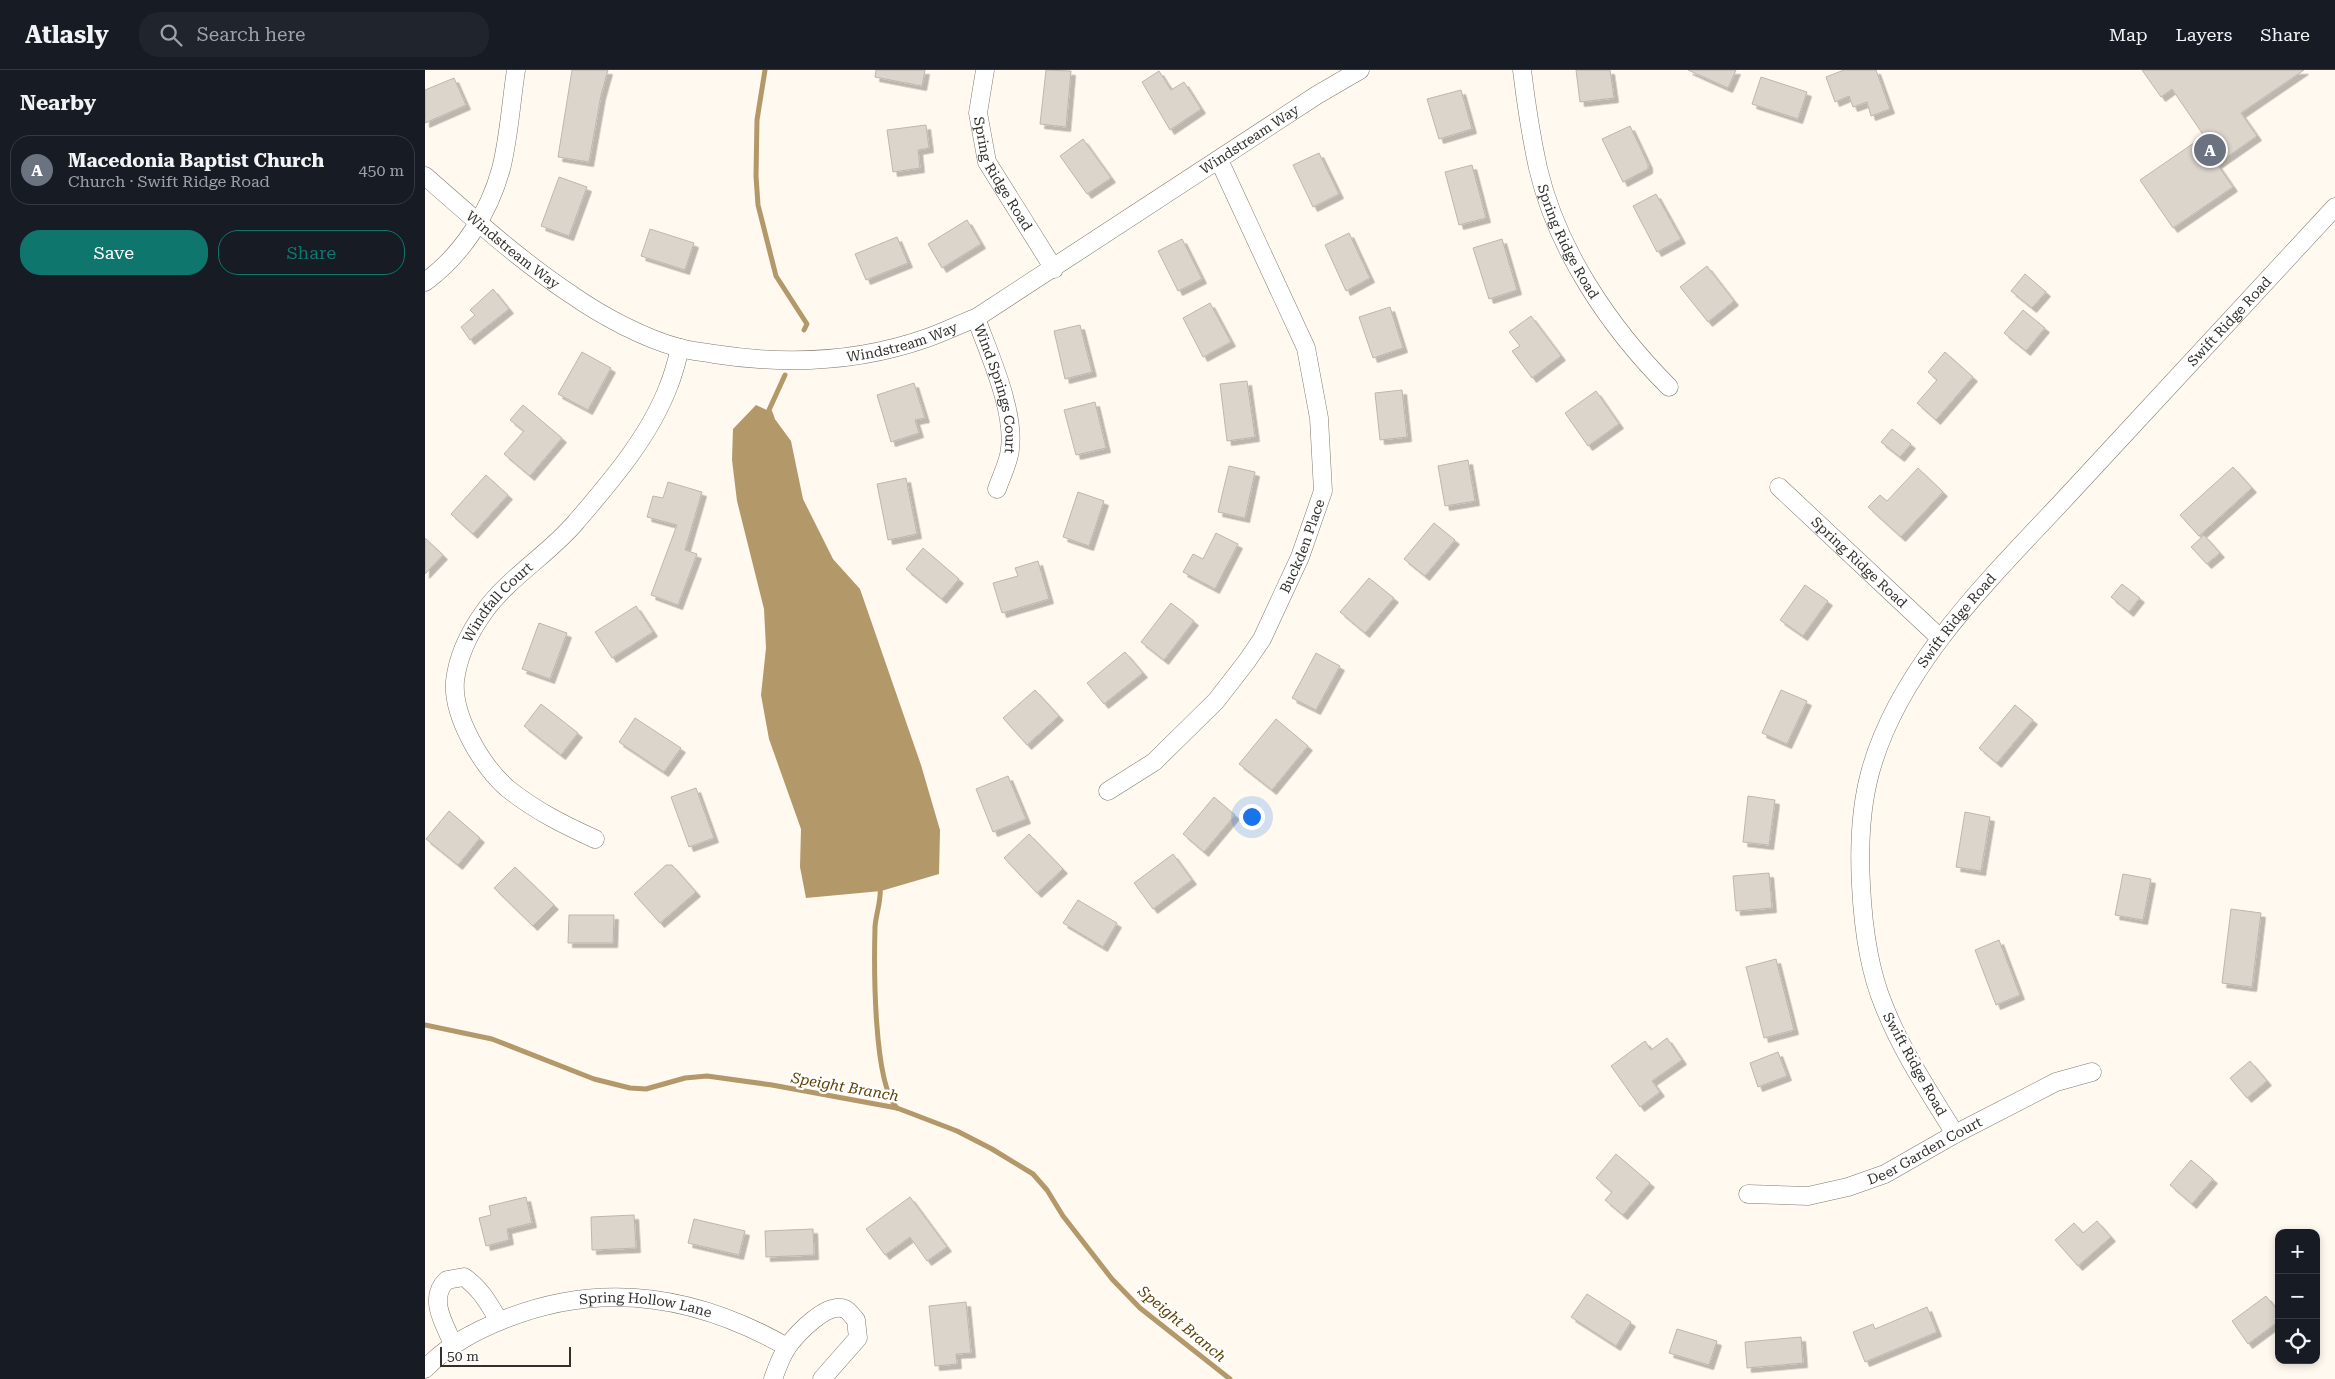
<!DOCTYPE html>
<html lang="en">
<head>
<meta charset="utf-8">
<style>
  :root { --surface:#171b24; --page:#20242c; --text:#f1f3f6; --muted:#9ea1a6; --line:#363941; --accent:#0f766e }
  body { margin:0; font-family:"Roboto Serif",serif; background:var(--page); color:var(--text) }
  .controls { position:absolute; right:15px; bottom:15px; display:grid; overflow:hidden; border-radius:10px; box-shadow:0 2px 8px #0003 }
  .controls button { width:45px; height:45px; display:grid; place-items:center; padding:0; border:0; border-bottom:1px solid var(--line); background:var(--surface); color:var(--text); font:25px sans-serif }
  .scale { position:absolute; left:15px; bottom:12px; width:131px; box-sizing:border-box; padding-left:5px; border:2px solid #32302c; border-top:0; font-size:14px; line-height:18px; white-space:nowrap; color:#32302c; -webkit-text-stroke:4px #fff; paint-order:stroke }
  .you { position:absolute; left:826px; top:746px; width:18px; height:18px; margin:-12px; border:4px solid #fff; border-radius:50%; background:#1a73e8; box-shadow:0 0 0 8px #1a73e833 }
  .badge { display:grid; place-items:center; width:32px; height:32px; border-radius:50%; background:var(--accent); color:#fff; font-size:16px; font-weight:700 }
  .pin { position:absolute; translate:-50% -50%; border:2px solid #fff; box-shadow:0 1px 5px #0006 }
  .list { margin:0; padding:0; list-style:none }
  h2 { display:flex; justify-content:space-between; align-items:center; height:65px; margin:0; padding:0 20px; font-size:21px }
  h2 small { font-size:16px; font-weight:400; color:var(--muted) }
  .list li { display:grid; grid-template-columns:32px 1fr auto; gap:15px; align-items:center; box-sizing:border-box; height:70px; margin:0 10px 10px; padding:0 10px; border:1px solid var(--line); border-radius:20px }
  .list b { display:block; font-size:19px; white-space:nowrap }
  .list p { margin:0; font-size:16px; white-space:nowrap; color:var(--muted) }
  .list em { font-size:16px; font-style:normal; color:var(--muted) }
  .actions { display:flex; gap:10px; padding:15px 20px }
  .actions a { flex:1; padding:11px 0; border:1px solid var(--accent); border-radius:20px; text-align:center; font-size:18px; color:var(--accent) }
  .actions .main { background:var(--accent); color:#fff }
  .icon { flex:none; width:28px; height:28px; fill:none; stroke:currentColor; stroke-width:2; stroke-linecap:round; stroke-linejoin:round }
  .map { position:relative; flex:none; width:1910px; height:1309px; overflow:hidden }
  header { display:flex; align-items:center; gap:30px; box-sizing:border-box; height:70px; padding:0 25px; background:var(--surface); border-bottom:1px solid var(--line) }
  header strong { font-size:24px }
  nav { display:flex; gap:28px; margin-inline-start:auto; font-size:18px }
  .search { width:350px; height:45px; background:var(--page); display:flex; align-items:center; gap:12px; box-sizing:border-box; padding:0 18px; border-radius:20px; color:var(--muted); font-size:19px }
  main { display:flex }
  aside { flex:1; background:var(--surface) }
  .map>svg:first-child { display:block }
</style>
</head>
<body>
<header>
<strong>Atlasly</strong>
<div class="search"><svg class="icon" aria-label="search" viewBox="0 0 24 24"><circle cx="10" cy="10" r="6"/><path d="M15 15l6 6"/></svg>Search here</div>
<nav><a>Map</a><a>Layers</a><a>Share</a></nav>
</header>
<main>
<aside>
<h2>Nearby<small></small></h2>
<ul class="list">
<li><span class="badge" style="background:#6b7280">A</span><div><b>Macedonia Baptist Church</b><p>Church · Swift Ridge Road</p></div><em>450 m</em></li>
</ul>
<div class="actions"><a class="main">Save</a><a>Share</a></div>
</aside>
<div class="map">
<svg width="1910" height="1309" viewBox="0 0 1910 1309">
  <defs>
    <filter id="shadow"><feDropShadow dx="4.5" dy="4.5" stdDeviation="0" flood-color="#0004"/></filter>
  </defs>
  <rect width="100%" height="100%" fill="#fff9ef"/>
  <!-- water -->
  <polygon fill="#b3986a" points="331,335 344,341 366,371 378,429 408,489 435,519 496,695 515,760 514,804 456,821 381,828 375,797 376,759 344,669 336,625 341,578 339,539 312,431 307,390 308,359"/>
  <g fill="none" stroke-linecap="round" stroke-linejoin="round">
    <!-- stream -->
    <g stroke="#b3986a" stroke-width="5">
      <polyline points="340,0 332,50 331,106 333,135 351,206 382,254 379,260"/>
      <polyline points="347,348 344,340 360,305"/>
      <path d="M455,815c2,14 -4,28 -5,42 -1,36 -2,157 22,181"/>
      <polyline points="0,955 67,969 169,1009 205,1018 221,1019 260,1008 282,1006 347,1015 472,1038 532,1061 567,1079 608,1104 622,1120 638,1146 687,1209 715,1238 805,1309"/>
    </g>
  </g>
  <!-- building -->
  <g fill="#dbd5cc" stroke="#bdb7ae" filter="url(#shadow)">
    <polygon points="147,0 183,0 176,25 164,92 133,87"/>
    <polygon points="451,0 500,0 497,16 450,7"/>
    <polygon points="621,0 646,1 641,57 615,54"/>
    <polygon points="1151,0 1185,0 1189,28 1155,32"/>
    <polygon points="1263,0 1311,0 1303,18"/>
    <polygon points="1419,0 1451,0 1465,39 1446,46 1442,32 1428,37 1424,26 1410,32 1401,7"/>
    <polygon points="1717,0 1879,0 1816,43 1832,66 1792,94 1808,117 1748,158 1715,110 1779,66 1747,19 1736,27"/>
    <polygon points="734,1 746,20 759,12 776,39 745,60 717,12"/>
    <polygon points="1336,7 1382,22 1373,49 1327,34"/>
    <polygon points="29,8 41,35 0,53 0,20"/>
    <polygon points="1036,20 1047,59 1014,69 1002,29"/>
    <polygon points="501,55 504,78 493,80 495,98 468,102 462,60"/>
    <polygon points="1205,56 1223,94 1223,99 1198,112 1177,69"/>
    <polygon points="658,69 686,108 662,124 635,86"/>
    <polygon points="894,83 914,124 888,137 868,95"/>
    <polygon points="1047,95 1061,148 1034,155 1020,102"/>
    <polygon points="134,107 162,117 144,166 116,156"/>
    <polygon points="1231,124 1256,169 1232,182 1208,136"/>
    <polygon points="542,150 556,174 517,198 503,174"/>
    <polygon points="225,159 269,173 260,200 216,186"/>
    <polygon points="924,163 945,208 921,221 900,175"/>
    <polygon points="472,167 483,193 441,210 430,184"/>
    <polygon points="757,169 777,209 753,221 733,181"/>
    <polygon points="1077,169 1092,220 1064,229 1048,178"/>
    <polygon points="1282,196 1309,231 1283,252 1255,217"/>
    <polygon points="1600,204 1621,222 1607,238 1586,221"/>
    <polygon points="68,219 84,239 45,270 36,257 50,245 45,240"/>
    <polygon points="785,233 806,272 778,287 758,248"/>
    <polygon points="965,237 978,278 948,288 934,247"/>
    <polygon points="1598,240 1620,258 1601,281 1579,263"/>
    <polygon points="1106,246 1136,286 1107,308 1087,281 1095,276 1084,262"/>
    <polygon points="655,255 667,302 640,309 629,261"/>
    <polygon points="157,282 186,298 163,340 133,324"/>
    <polygon points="1520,282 1548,307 1511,350 1492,333 1512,310 1503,302"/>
    <polygon points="822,311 830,367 802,371 795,314"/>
    <polygon points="489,313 500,348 490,350 494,363 466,372 452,325"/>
    <polygon points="977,320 982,367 955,370 950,323"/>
    <polygon points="1171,321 1194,354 1163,376 1140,343"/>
    <polygon points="670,332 681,378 651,385 639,340"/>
    <polygon points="98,335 137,368 105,406 79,384 99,361 85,350"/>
    <polygon points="1467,359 1486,374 1475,387 1456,372"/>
    <polygon points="1043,390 1050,431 1020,436 1013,396"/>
    <polygon points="804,396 830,402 820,448 793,442"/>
    <polygon points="1808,397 1827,418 1774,466 1755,445"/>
    <polygon points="1493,398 1518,422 1476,467 1443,437 1455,425 1462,431"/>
    <polygon points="61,405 83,425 48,464 26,444"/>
    <polygon points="481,408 492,464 463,470 452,414"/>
    <polygon points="243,412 277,422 260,480 272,484 253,535 226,525 252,455 222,447 228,426 238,428"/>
    <polygon points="653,422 679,431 664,476 638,467"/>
    <polygon points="1009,453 1030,470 1000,506 979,489"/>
    <polygon points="791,463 813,474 790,519 758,502 768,484 778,489"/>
    <polygon points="1779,465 1795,483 1782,494 1766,477"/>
    <polygon points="0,468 18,485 0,504"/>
    <polygon points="498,478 534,509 517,529 481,499"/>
    <polygon points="613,491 624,529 577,543 568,513 593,506 590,498"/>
    <polygon points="944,508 969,528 940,563 915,542"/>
    <polygon points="1697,514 1715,528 1704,542 1686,527"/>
    <polygon points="1380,515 1403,531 1378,566 1355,550"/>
    <polygon points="746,533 769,551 739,590 716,572"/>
    <polygon points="211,536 228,562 187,588 170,562"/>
    <polygon points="114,553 142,563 125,609 97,599"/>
    <polygon points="700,582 718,603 679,634 662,613"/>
    <polygon points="891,583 915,596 891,640 867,628"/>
    <polygon points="610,620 634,646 602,675 578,648"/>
    <polygon points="1356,620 1382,631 1362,674 1337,663"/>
    <polygon points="116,634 153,663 136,685 99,656"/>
    <polygon points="1590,635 1608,650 1572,693 1554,678"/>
    <polygon points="210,648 256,678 239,702 194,672"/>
    <polygon points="851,649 883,676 847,720 814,694"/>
    <polygon points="583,706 601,749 568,762 551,719"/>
    <polygon points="271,718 289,768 264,777 246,727"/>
    <polygon points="1323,726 1350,730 1344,775 1318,772"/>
    <polygon points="789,727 810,745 779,782 758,764"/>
    <polygon points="24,741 55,768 33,795 1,769"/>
    <polygon points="1540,742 1565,747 1556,801 1531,797"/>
    <polygon points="604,764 638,799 612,823 579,788"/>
    <polygon points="748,784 767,810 728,839 709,813"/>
    <polygon points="241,795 247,795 271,822 235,853 209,824"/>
    <polygon points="90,797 129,835 108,856 69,818"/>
    <polygon points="1344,803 1347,838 1311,841 1308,806"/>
    <polygon points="1698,804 1726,809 1718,850 1690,845"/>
    <polygon points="653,830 692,853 678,877 638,853"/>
    <polygon points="1806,839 1836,843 1827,917 1797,913"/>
    <polygon points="144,845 189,845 188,873 143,873"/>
    <polygon points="1574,870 1595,925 1571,935 1550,880"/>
    <polygon points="1351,889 1369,960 1339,968 1321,897"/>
    <polygon points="1242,968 1257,990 1227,1011 1235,1022 1215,1037 1186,996 1220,971 1226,980"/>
    <polygon points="1353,982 1362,1006 1333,1017 1325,993"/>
    <polygon points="1825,991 1842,1011 1822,1028 1805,1008"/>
    <polygon points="1191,1084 1225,1113 1198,1145 1180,1130 1187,1122 1171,1108"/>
    <polygon points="1766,1090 1788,1109 1767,1134 1745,1115"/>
    <polygon points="101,1127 107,1153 82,1159 84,1170 61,1176 54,1148 66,1145 64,1136"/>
    <polygon points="485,1127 522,1177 502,1191 485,1167 460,1185 441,1159"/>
    <polygon points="209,1145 211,1178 167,1180 166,1147"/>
    <polygon points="269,1149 320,1161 314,1185 263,1173"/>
    <polygon points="1672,1151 1686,1167 1653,1196 1630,1170 1649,1153 1658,1163"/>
    <polygon points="388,1159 389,1185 341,1187 340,1161"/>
    <polygon points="1162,1224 1206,1252 1191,1276 1146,1247"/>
    <polygon points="1841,1226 1854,1242 1854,1251 1823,1274 1807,1251"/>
    <polygon points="541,1232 546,1283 531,1284 532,1294 510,1296 504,1236"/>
    <polygon points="1502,1237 1512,1262 1440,1292 1428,1262 1448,1254 1450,1259"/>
    <polygon points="1252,1259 1292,1271 1284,1295 1244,1283"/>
    <polygon points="1376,1267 1378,1293 1322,1298 1320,1272"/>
  </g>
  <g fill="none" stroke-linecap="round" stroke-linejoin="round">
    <defs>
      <g id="minor">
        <path id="s1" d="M560,0l-7,43 9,49 67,107"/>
        <path id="s2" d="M1097,0c4,33 9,66 16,98 19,82 72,160 131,219"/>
        <path id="s3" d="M0,106c47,41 94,84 147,119 30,21 73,44 108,53 11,3 23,4 34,6 71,11 145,8 213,-16 17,-6 33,-14 49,-20l341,-223 43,-25"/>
        <path d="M0,212c37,-27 64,-69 76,-113 8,-31 10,-67 15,-99"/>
        <path id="s4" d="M551,248c13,36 39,92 34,131 -1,13 -9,28 -13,40"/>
        <path id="s5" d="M1354,417l161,151"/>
        <path id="s6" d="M683,721l46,-29 62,-61 31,-40 15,-22 38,-82 23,-66 -4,-73 -13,-70 -87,-188"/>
        <path id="s7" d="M170,769c-31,-14 -61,-29 -88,-51 -25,-22 -55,-72 -52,-107 3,-26 14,-48 29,-69 25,-35 64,-57 92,-90 35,-41 74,-86 93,-137 5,-12 8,-25 11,-37"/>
        <path id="s8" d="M1530,1064c-25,-41 -53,-82 -71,-128 -16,-38 -21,-80 -23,-121 -2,-37 -1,-75 9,-112 29,-109 126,-200 201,-281 88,-95 176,-190 264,-285"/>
        <path id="s9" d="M1323,1124l60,2 40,-9 37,-13 70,-40 101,-52 36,-10"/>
        <path d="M28,1274c-8,-19 -26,-46 -6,-64l17,-3c17,12 25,27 35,44"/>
        <path id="s10" d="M0,1299c23,-24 50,-38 80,-50 98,-39 193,-23 282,28"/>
        <path d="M348,1309c4,-11 8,-23 15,-33 9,-12 39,-45 57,-37 4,2 8,8 11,11l2,18 -36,41"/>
      </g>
    </defs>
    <!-- minor casing -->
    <use href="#minor" stroke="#7f7a71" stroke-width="19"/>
    <!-- minor -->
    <use href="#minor" stroke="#fff" stroke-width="18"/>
  </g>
  <g text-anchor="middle" stroke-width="4.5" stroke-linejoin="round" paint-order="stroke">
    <!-- street labels -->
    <g font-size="14" fill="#32302c" stroke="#fff">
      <text dy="5" stroke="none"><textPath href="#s3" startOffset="940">Windstream Way</textPath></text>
      <text dy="5" stroke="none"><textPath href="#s1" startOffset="110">Spring Ridge Road</textPath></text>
      <text dy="5" stroke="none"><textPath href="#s2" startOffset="179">Spring Ridge Road</textPath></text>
      <text dy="5" stroke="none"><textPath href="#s3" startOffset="115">Windstream Way</textPath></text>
      <text dy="5" stroke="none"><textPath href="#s8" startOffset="965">Swift Ridge Road</textPath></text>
      <text dy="5" stroke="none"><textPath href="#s3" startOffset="535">Windstream Way</textPath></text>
      <text dy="5" stroke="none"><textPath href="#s4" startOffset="74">Wind Springs Court</textPath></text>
      <text dy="5" stroke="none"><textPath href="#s6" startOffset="320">Buckden Place</textPath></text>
      <text dy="5" stroke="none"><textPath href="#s5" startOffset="110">Spring Ridge Road</textPath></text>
      <text dy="5" stroke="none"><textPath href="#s7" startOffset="316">Windfall Court</textPath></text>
      <text dy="5" stroke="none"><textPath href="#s8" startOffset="560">Swift Ridge Road</textPath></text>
      <text transform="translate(1490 994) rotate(61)" y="5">Swift Ridge Road</text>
      <text dy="5" stroke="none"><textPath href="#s9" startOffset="186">Deer Garden Court</textPath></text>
      <text dy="5" stroke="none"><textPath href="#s10" startOffset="239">Spring Hollow Lane</textPath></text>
    </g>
    <!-- water labels -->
    <g font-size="15" font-style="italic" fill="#5d4104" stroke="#fff">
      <text transform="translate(420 1017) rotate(10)" y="5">Speight Branch</text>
      <text transform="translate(757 1254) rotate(40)" y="5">Speight Branch</text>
    </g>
  </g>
</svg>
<div class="controls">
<button>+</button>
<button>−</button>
<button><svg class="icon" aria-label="locate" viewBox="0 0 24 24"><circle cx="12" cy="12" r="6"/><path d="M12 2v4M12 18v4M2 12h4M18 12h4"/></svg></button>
</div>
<div class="scale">50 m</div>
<div class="you"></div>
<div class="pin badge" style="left:1785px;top:80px;background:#6b7280">A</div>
</div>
</main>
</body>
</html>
